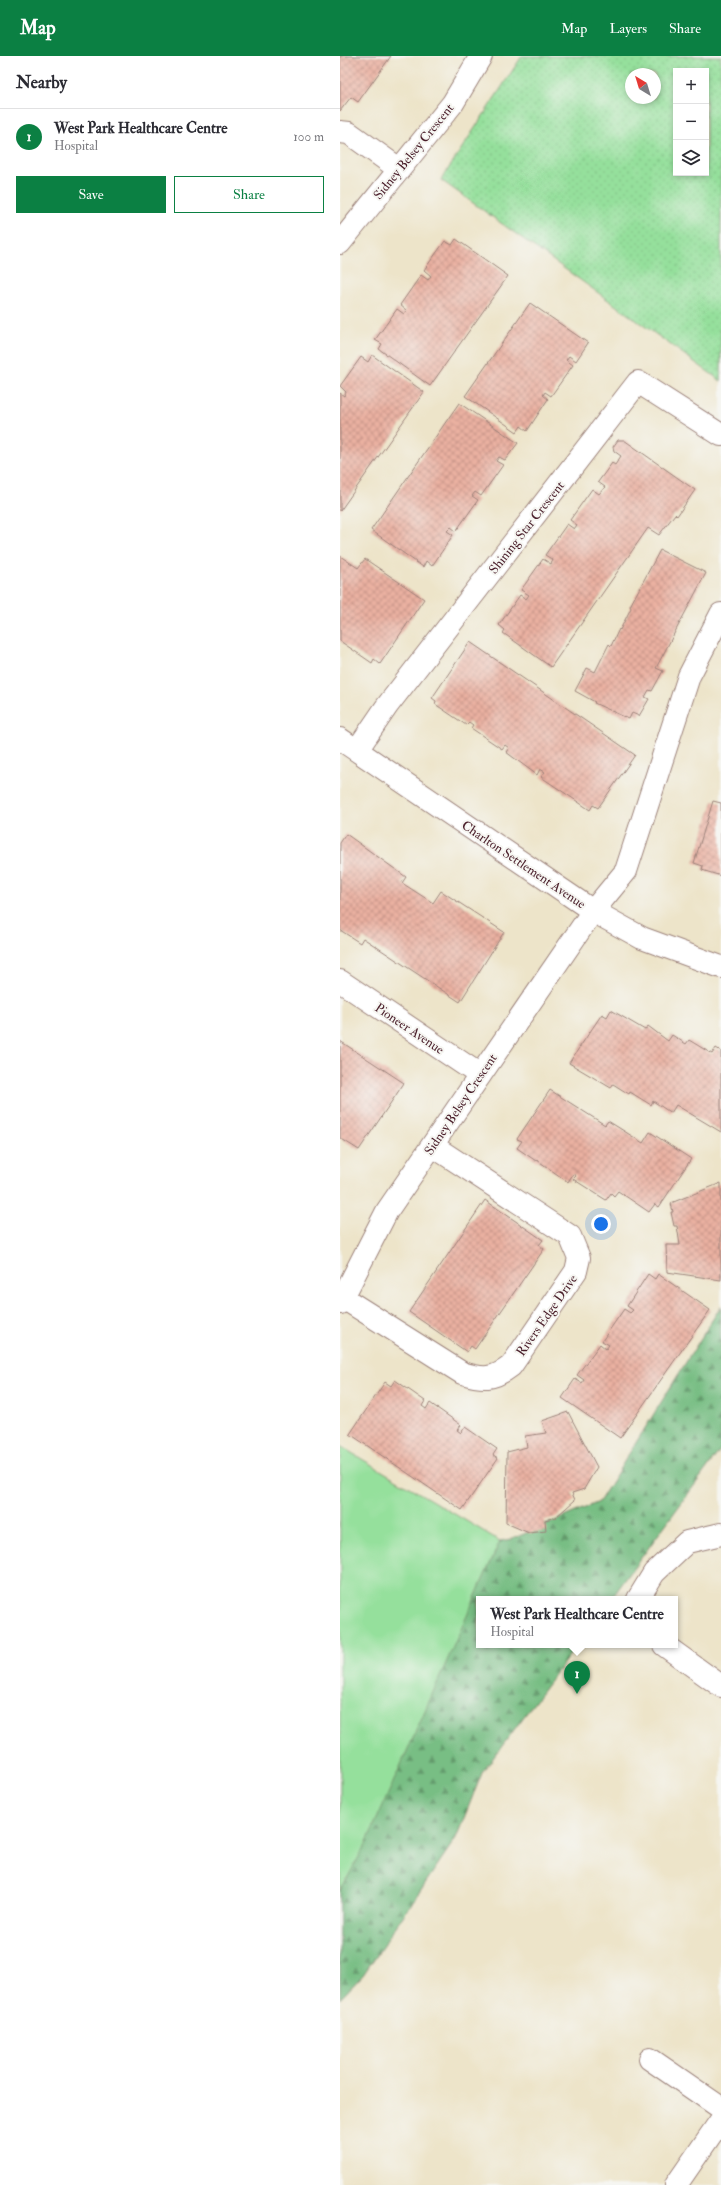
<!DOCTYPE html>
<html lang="en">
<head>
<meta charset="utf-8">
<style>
  :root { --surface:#fff; --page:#f7f7f7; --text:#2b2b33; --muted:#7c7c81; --line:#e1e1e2; --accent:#0b8043 }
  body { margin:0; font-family:"IM FELL Double Pica",serif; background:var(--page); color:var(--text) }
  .controls { position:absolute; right:12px; top:12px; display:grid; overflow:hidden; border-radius:0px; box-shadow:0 2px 6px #0003 }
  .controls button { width:36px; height:36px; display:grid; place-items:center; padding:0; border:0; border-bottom:1px solid var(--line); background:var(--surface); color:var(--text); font:20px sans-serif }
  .compass { position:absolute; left:285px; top:12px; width:36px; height:36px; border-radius:50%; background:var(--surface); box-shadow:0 2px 6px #0003; rotate:322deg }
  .you { position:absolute; left:261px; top:1168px; width:14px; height:14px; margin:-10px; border:3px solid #fff; border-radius:50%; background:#1a73e8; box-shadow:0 0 0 6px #1a73e833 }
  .badge { display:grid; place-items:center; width:26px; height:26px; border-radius:50%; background:var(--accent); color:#fff; font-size:13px; font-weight:700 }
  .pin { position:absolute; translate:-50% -33px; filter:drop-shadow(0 1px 2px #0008) }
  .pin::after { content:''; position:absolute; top:21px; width:14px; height:12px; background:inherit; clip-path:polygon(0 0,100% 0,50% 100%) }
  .popup { position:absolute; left:136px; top:1540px; width:202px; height:52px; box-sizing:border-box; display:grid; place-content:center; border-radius:0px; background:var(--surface); filter:drop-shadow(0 1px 3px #0005); font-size:13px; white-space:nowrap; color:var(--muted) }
  .popup b { font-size:15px; color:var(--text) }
  .popup::after { content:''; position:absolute; left:50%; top:100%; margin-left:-8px; border:8px solid transparent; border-top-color:var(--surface) }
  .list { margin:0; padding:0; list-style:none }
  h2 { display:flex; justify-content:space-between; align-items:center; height:52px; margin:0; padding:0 16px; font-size:17px }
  h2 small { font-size:13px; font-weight:400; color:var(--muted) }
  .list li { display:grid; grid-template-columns:26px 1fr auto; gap:12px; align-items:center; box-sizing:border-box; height:56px; padding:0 16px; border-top:1px solid var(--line) }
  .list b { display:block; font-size:15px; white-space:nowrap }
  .list p { margin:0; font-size:13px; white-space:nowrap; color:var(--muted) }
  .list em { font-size:13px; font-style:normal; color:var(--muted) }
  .actions { display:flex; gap:8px; padding:12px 16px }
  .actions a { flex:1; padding:9px 0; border:1px solid var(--accent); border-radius:0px; text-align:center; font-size:14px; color:var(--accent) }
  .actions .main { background:var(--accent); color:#fff }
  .icon { flex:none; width:22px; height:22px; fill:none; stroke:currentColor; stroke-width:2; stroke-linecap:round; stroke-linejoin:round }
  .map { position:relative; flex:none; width:381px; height:2129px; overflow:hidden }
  header { display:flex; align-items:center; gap:24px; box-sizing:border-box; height:56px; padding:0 20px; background:var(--accent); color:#fff }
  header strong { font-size:19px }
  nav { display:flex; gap:22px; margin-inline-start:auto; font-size:14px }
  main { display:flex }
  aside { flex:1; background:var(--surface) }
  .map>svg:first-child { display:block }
</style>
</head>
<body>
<header>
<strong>Map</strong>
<nav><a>Map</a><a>Layers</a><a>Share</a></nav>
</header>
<main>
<aside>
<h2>Nearby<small></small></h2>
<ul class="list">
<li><span class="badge">1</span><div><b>West Park Healthcare Centre</b><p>Hospital</p></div><em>100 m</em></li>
</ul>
<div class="actions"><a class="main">Save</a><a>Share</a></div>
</aside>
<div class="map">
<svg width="381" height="2129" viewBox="0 0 381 2129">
  <defs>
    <pattern id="grass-dots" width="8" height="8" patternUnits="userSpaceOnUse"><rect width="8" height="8" fill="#95e09c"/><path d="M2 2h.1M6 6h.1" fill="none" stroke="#82c087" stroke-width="1.8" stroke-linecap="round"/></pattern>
    <pattern id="forest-firs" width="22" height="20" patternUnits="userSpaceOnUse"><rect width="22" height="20" fill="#78be84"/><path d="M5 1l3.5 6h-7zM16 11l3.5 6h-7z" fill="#649a6c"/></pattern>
    <pattern id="building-cross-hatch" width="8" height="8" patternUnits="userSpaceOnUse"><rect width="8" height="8" fill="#eab1a1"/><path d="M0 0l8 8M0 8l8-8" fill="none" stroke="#c08f83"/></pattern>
  </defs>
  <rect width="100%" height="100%" fill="#f6f6f2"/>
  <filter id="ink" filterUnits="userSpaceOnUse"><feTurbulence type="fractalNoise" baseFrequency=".025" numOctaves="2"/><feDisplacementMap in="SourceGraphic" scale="8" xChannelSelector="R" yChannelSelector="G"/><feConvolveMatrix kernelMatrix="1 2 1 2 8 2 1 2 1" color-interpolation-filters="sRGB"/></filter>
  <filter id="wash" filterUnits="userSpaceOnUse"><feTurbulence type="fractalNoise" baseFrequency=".012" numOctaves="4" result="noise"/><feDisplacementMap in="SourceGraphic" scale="16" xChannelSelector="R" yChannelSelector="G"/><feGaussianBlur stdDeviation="0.9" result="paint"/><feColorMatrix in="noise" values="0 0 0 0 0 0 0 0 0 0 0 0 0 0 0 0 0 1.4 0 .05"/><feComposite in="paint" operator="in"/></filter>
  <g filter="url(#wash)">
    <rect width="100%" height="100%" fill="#ede4c9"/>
    <!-- grass -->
    <path fill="url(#grass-dots)" stroke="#708064" fill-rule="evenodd" d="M182,0h199v325l-280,-201zM336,15h30v102h-30zM291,18h24v24h-24z"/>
    <!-- forest -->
    <polygon fill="url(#forest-firs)" stroke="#616e58" points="381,1250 381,1393 271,1543 139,1543 139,1589 237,1589 142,1717 116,1782 23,1919 0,1943 0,1746 148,1501 160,1485 172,1483 259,1446"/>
    <!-- park -->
    <polygon fill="#95e09c" stroke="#708064" points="0,1390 160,1485 25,1790 0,1835"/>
    <g id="blocks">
      <!-- building -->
      <g fill="url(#building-cross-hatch)">
        <polygon points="0,0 51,0 18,46 11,41 0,55"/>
        <polygon points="116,183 168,220 90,330 39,293 42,288 35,284 57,253 64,258 66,254 60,249 81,219 88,224 91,220 84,214 105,185 112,189"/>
        <polygon points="190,247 248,287 236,305 229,300 226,304 233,309 211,340 205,336 203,339 208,343 187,375 181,370 177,376 125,340"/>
        <polygon points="32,299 84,336 0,455 0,337 4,340 6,336 0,330 21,301 28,306"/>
        <polygon points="119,347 178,387 165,404 159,401 156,405 163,409 141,440 135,436 132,440 138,444 116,475 111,471 107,475 113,479 92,510 86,505 83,511 31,474"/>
        <polygon points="278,384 284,384 355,434 337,460 335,458 319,479 308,472 211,611 163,577 165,574 159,569 180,539 186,543 189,539 181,534 203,503 211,508 213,504 205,499 227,468 234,473 237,469 230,464 252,433 259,438 265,431 258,426 272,407 275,409 281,400 274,395 273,391"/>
        <polygon points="320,494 366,517 316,612 323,615 312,635 309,634 305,641 309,643 299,660 292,657 289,663 254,647 255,646 235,635 247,612 255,616 269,588 271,590 279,573 280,574 291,552 290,550"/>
        <polygon points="0,500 18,512 25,503 84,543 40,608 34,603 32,607 0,585"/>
        <polygon points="130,586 295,699 258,752 253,749 250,754 201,721 205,716 200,713 197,719 166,696 169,692 165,689 162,693 131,672 133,669 129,666 126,669 95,648 96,645 92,642"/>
        <polygon points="373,745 381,747 381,820 362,814 363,810 354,807"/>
        <polygon points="6,778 66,821 62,827 93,847 101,835 164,876 120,946 23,882 20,887 0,874 0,787"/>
        <polygon points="271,954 305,974 308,970 328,985 332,979 346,988 349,984 372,998 376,992 381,995 381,1076 336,1049 331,1057 313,1045 311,1049 290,1036 289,1038 273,1028 271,1032 229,1007 262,958 267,961"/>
        <polygon points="0,985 64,1027 19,1094 0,1082"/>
        <polygon points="210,1034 265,1069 268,1065 303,1087 310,1076 351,1103 319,1151 315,1148 309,1156 278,1135 274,1140 271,1137 266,1144 233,1123 236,1120 233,1118 228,1126 197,1104 196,1105 177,1092 182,1085 177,1083"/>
        <polygon points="381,1127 381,1224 327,1216 326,1189 340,1189 337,1170 334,1170 331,1156 333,1156 331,1147"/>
        <polygon points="145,1144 203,1184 199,1189 204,1193 135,1293 131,1290 127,1296 69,1256"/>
        <polygon points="308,1218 315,1223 318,1218 370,1254 280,1382 222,1342 235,1323 242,1327 244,1324 237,1319 260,1288 266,1293 269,1289 262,1285 284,1253 290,1257 293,1254 287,1250"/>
        <polygon points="55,1324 85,1345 82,1350 86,1353 90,1347 121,1369 117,1374 121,1377 125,1371 157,1393 153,1399 158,1402 122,1454 10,1378 45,1326 51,1330"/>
        <polygon points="228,1356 257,1411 244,1433 232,1437 235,1444 216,1461 205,1464 206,1475 189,1477 166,1467 167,1396 187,1391 185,1380 206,1377 202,1365"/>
      </g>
    </g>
  </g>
  <g filter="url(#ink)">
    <use href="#blocks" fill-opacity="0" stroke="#9c827a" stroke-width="1"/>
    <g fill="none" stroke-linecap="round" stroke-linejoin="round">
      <defs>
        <g id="minor">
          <polyline points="0,76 9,77 59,113"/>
          <polyline points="0,187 113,47 141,0"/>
          <polyline points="0,683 253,855 302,882 381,911"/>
          <polyline points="17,694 47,650 298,326 381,379"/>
          <polyline points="0,925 140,1019"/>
          <path d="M0,1240l122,77c21,6 31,7 49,-7l65,-95 3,-13 -9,-22 -137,-90"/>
          <polyline points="0,1247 47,1155 253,855 286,815 349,620 381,558"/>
          <polyline points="298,1543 314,1517 347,1486 381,1478"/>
          <polyline points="324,1589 381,1630"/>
          <polyline points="310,2003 381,2052"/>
          <polyline points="336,2129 381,2064"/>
        </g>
      </defs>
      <!-- minor casing -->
      <use href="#minor" stroke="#9c827a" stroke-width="24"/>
      <!-- minor -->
      <use href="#minor" stroke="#fff" stroke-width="22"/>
    </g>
  </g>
  <g text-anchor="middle" stroke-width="4" stroke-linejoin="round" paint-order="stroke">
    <!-- street labels -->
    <g font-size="13" fill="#4a1f2b" stroke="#f6f6f2">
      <text transform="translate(73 95) rotate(-51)" y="5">Sidney Belsey Crescent</text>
      <text transform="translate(186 471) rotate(-52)" y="5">Shining Star Crescent</text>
      <text transform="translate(184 808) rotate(34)" y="5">Charlton Settlement Avenue</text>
      <text transform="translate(70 972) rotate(34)" y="5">Pioneer Avenue</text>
      <text transform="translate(120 1048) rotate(-56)" y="5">Sidney Belsey Crescent</text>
      <text transform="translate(206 1259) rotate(-55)" y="5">Rivers Edge Drive</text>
    </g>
  </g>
</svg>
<div class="controls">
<button>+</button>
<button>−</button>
<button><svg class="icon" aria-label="layers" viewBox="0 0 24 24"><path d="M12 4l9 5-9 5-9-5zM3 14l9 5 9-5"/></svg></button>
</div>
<svg class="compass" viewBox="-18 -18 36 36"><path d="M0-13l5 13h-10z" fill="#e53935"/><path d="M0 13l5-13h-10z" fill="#7c7c81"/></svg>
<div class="you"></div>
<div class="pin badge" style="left:237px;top:1638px">1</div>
<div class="popup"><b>West Park Healthcare Centre</b>Hospital</div>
</div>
</main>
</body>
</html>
